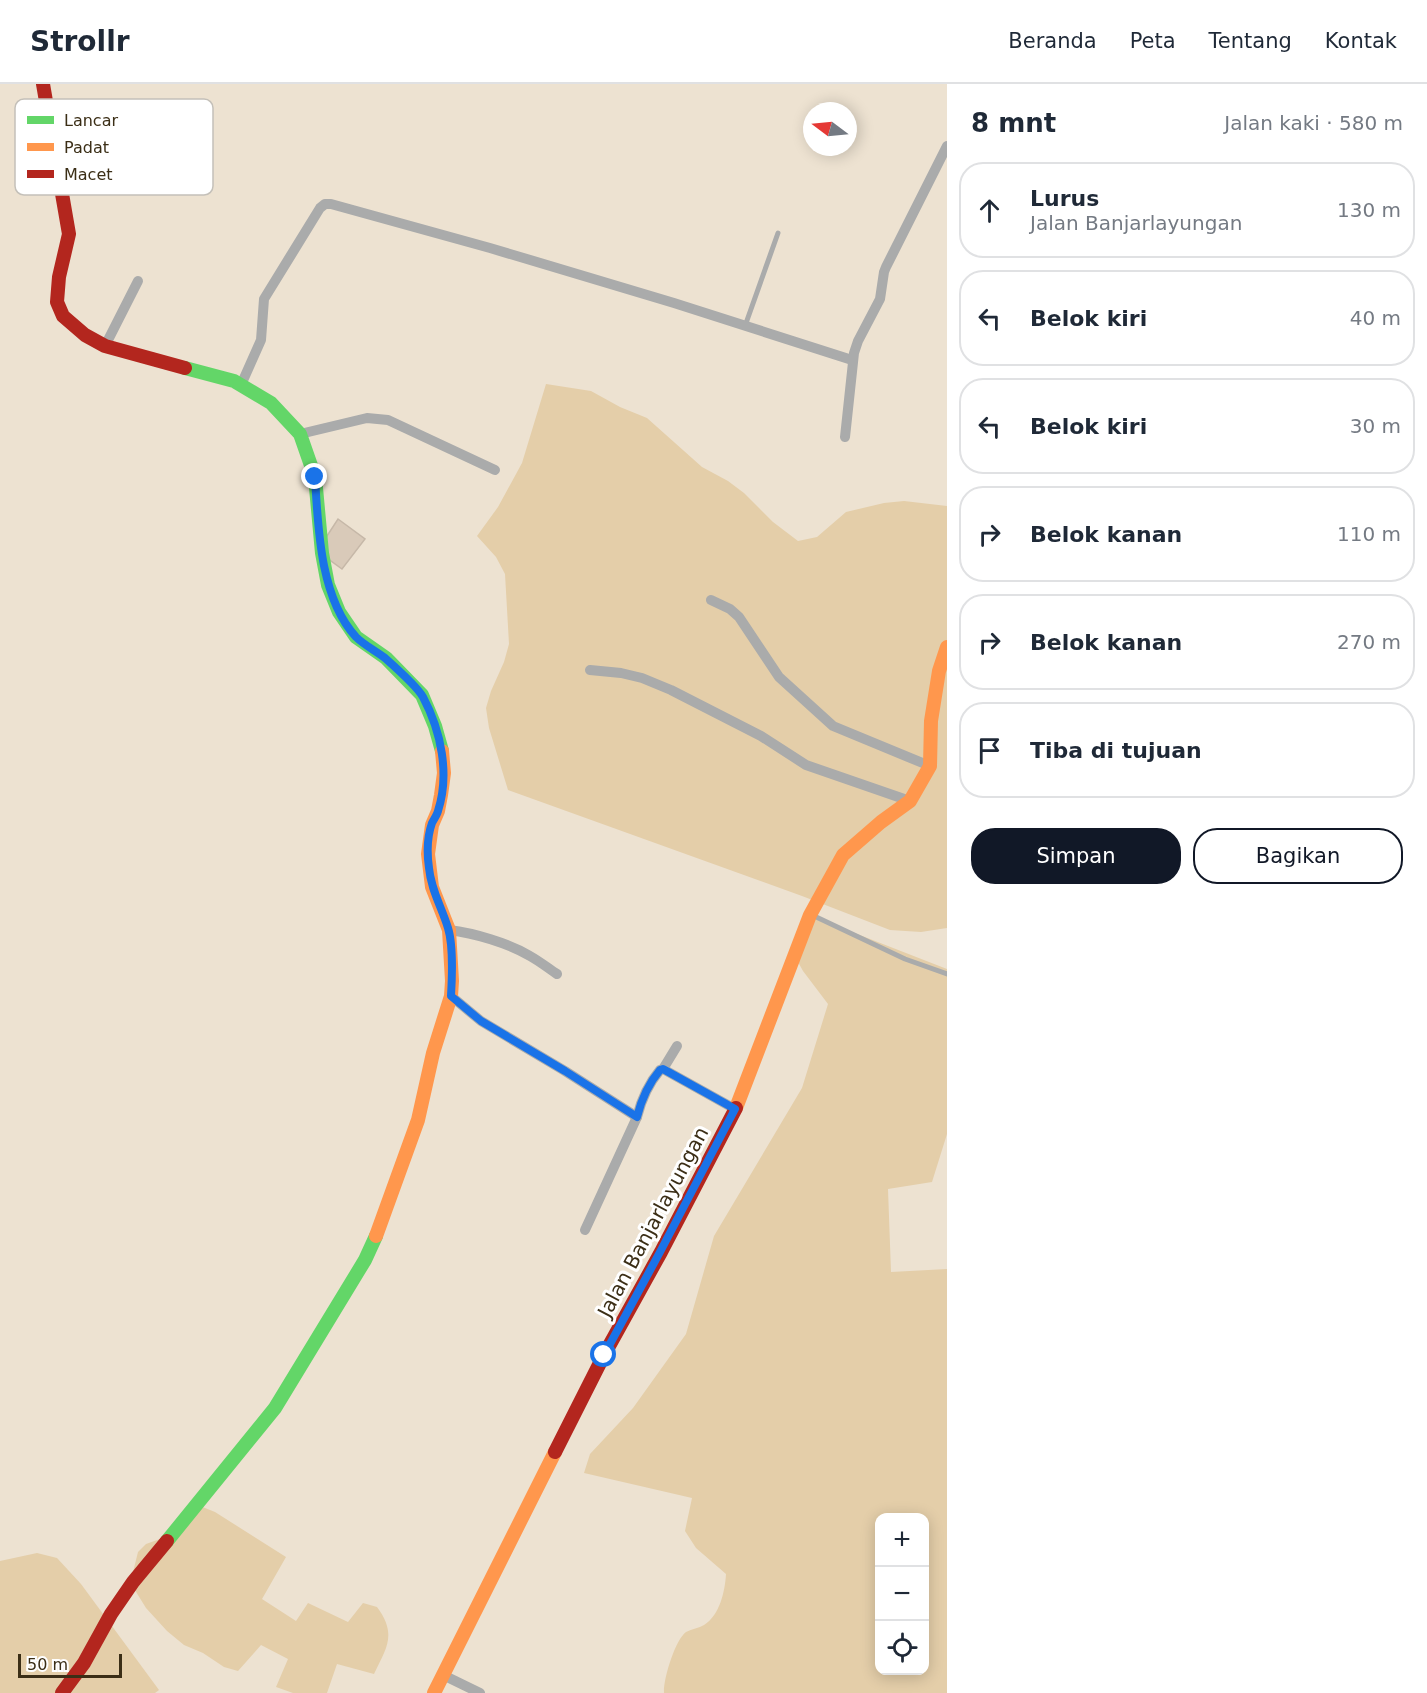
<!DOCTYPE html>
<html lang="id">
<head>
<meta charset="utf-8">
<style>
  :root { --surface:#fff; --page:#f2f2f3; --text:#1f2937; --muted:#747a83; --line:#e0e1e3; --accent:#111827 }
  body { margin:0; font-family:"DejaVu Sans",sans-serif; background:var(--page); color:var(--text) }
  .controls { position:absolute; right:18px; bottom:18px; display:grid; overflow:hidden; border-radius:12px; box-shadow:0 3px 15px #0003 }
  .controls button { width:54px; height:54px; display:grid; place-items:center; padding:0; border:0; border-bottom:2px solid var(--line); background:var(--surface); color:var(--text); font:30px sans-serif }
  .compass { position:absolute; left:803px; top:18px; width:54px; height:54px; border-radius:50%; background:var(--surface); box-shadow:0 3px 15px #0003; rotate:286deg }
  .scale { position:absolute; left:18px; bottom:15px; width:104px; box-sizing:border-box; padding-left:6px; border:3px solid #3b2e16; border-top:0; font-size:16px; line-height:21px; white-space:nowrap; color:#3b2e16; -webkit-text-stroke:4px #fff; paint-order:stroke }
  .stop { position:absolute; width:18px; height:18px; margin:-14px; border:4px solid #1a73e8; border-radius:50%; background:#fff }
  .stop.end { background:#1a73e8; border-color:#fff; box-shadow:0 2px 6px #0008 }
  .list { margin:0; padding:0; list-style:none }
  h2 { display:flex; justify-content:space-between; align-items:center; height:78px; margin:0; padding:0 24px; font-size:26px }
  h2 small { font-size:20px; font-weight:400; color:var(--muted) }
  .list li { display:grid; grid-template-columns:39px 1fr auto; gap:18px; align-items:center; box-sizing:border-box; height:96px; margin:0 12px 12px; padding:0 12px; border:2px solid var(--line); border-radius:24px }
  .list b { display:block; font-size:22px; white-space:nowrap }
  .list p { margin:0; font-size:20px; white-space:nowrap; color:var(--muted) }
  .list em { font-size:20px; font-style:normal; color:var(--muted) }
  .actions { display:flex; gap:12px; padding:18px 24px }
  .actions a { flex:1; padding:14px 0; border:2px solid var(--accent); border-radius:24px; text-align:center; font-size:21px; color:var(--accent) }
  .actions .main { background:var(--accent); color:#fff }
  .icon { flex:none; width:33px; height:33px; fill:none; stroke:currentColor; stroke-width:2; stroke-linecap:round; stroke-linejoin:round }
  .map { position:relative; flex:none; width:947px; height:1609px; overflow:hidden }
  header { display:flex; align-items:center; gap:36px; box-sizing:border-box; height:84px; padding:0 30px; background:var(--surface); border-bottom:2px solid var(--line) }
  header strong { font-size:28px }
  nav { display:flex; gap:33px; margin-inline-start:auto; font-size:21px }
  main { display:flex }
  aside { flex:1; background:var(--surface) }
  .map>svg:first-child { display:block }
</style>
</head>
<body>
<header>
<strong>Strollr</strong>
<nav><a>Beranda</a><a>Peta</a><a>Tentang</a><a>Kontak</a></nav>
</header>
<main>
<div class="map">
<svg width="947" height="1609" viewBox="0 0 947 1609">
  <rect width="100%" height="100%" fill="#ede2d1"/>
  <!-- green -->
  <g fill="#e4cea9" fill-rule="evenodd">
    <polygon points="546,300 591,307 620,323 647,334 702,383 728,397 744,409 773,438 798,457 817,453 846,428 884,419 904,417 947,422 947,844 921,848 890,846 802,812 508,706 489,644 486,624 491,607 504,578 509,560 505,490 496,473 477,452 498,423 522,379"/>
    <path d="M811,832l136,53v165l-15,48 -44,7 3,83 56,-3v424h-283c-1,-13 11,-53 22,-61 6,-3 13,-4 18,-7 16,-10 21,-34 22,-51l-30,-26 -11,-17 7,-33 -108,-25 6,-19 43,-46 53,-74 28,-98 88,-148 26,-84 -25,-33 -5,-9zM880,1434h44v152h-44z"/>
    <path d="M195,1420l20,8 71,45 -24,42 34,22 12,-18 40,19 15,-19 14,4c20,27 10,40 -3,67l-37,-10 -10,29h-34l-17,-6 12,-28 -27,-14 -23,26 -14,-4 -21,-14 -19,-8 -17,-14 -21,-23 -13,-21 -1,-11 6,-24 8,-8 14,-5z"/>
    <polygon points="37,1469 57,1474 81,1500 159,1606 155,1609 0,1609 0,1477"/>
  </g>
  <!-- building -->
  <polygon fill="#d9cab9" stroke="#c6b8a8" stroke-width="1.5" points="338,435 365,455 342,485 327,474 325,455"/>
  <g fill="none" stroke-linecap="round" stroke-linejoin="round">
    <!-- lane -->
    <g stroke="#aaabab" stroke-width="5">
      <polyline points="745,242 778,149"/>
      <polyline points="812,831 905,875 947,890"/>
    </g>
    <!-- street -->
    <g stroke="#aaabab" stroke-width="10">
      <polyline points="105,262 138,197"/>
      <polyline points="241,301 261,256 264,215 320,124 325,120 331,120 490,164 674,219 852,276"/>
      <polyline points="300,350 367,334 388,336 495,386"/>
      <polyline points="845,353 854,269 858,257 880,215 884,188 886,183 947,62"/>
      <polyline points="711,516 730,525 739,533 779,593 833,642 930,682"/>
      <polyline points="590,586 621,589 642,594 671,606 761,652 806,681 910,717"/>
      <path d="M449,846c25,3 59,13 81,26 9,5 18,12 27,18"/>
      <path d="M451,912l30,25 84,50 72,46c4,-16 12,-34 23,-47l3,-1 72,40"/>
      <polyline points="663,985 677,962"/>
      <polyline points="585,1146 637,1033"/>
      <polyline points="443,1591 480,1609"/>
    </g>
    <!-- fast -->
    <g stroke="#63d668" stroke-width="14">
      <polyline points="185,284 234,297 271,319 300,350 315,393 322,469 328,501 339,528 356,553 386,574 422,611 435,642 442,667"/>
      <polyline points="167,1457 275,1324 365,1176 376,1152"/>
    </g>
    <!-- slow -->
    <g stroke="#ff974d" stroke-width="14">
      <polyline points="736,1024 810,831 843,771 881,738 910,717 930,682 931,637 939,587 947,563"/>
      <polyline points="376,1152 418,1036 433,969 451,912 452,897 449,846 432,803 428,770 432,741 438,727 441,711 444,689 442,667"/>
      <polyline points="434,1609 555,1368"/>
    </g>
    <!-- jam -->
    <g stroke="#b3261e" stroke-width="14">
      <polyline points="43,0 69,150 59,193 57,218 63,232 85,251 105,262 185,284"/>
      <polyline points="555,1368 604,1271 661,1168 736,1024"/>
      <polyline points="62,1609 84,1579 111,1530 133,1498 167,1457"/>
    </g>
  </g>
  <g fill="none" stroke-linecap="round" stroke-linejoin="round">
    <!-- route -->
    <path stroke="#1a73e8" stroke-width="8" d="M315,393c3,50 5,121 41,160 8,8 20,14 29,21 9,8 33,30 38,39 18,34 27,77 15,114 -1,4 -4,8 -6,12 -5,14 -5,31 -3,45 2,22 13,40 19,60 5,16 4,51 3,68l30,25 84,50 72,46c4,-16 12,-34 23,-47l3,-1 72,40 -75,143 -56,103"/>
  </g>
  <g text-anchor="middle" stroke-width="6" stroke-linejoin="round" paint-order="stroke">
    <!-- street labels -->
    <g font-size="20" fill="#3b2e16" stroke="#fff">
      <text transform="translate(653 1138) rotate(-62)" y="7">Jalan Banjarlayungan</text>
    </g>
  </g>
  <!-- legend -->
  <rect x="15" y="15" width="198" height="96" rx="9" fill="#fff" stroke="#c4c0b9" stroke-width="1.5"/>
  <rect x="27" y="32" width="27" height="8" fill="#63d668"/>
  <rect x="27" y="59" width="27" height="8" fill="#ff974d"/>
  <rect x="27" y="86" width="27" height="8" fill="#b3261e"/>
  <g font-size="16" fill="#3b2e16">
    <text x="64" y="42">Lancar</text>
    <text x="64" y="69">Padat</text>
    <text x="64" y="96">Macet</text>
  </g>
</svg>
<div class="controls">
<button>+</button>
<button>−</button>
<button><svg class="icon" aria-label="locate" viewBox="0 0 24 24"><circle cx="12" cy="12" r="6"/><path d="M12 2v4M12 18v4M2 12h4M18 12h4"/></svg></button>
</div>
<svg class="compass" viewBox="-18 -18 36 36"><path d="M0-13l5 13h-10z" fill="#e53935"/><path d="M0 13l5-13h-10z" fill="#747a83"/></svg>
<div class="scale">50 m</div>
<div class="stop" style="left:604px;top:1271px"></div>
<div class="stop end" style="left:315px;top:393px"></div>
</div>
<aside>
<h2>8 mnt<small>Jalan kaki · 580 m</small></h2>
<ul class="list">
<li><svg class="icon" aria-label="ahead" viewBox="0 0 24 24"><path d="M12 20V5M6 11l6-6 6 6"/></svg><div><b>Lurus</b><p>Jalan Banjarlayungan</p></div><em>130 m</em></li>
<li><svg class="icon" aria-label="left" viewBox="0 0 24 24"><path d="M17 20v-9H6M10 6l-5 5 5 5"/></svg><div><b>Belok kiri</b></div><em>40 m</em></li>
<li><svg class="icon" aria-label="left" viewBox="0 0 24 24"><path d="M17 20v-9H6M10 6l-5 5 5 5"/></svg><div><b>Belok kiri</b></div><em>30 m</em></li>
<li><svg class="icon" aria-label="right" viewBox="0 0 24 24"><path d="M7 20v-9h11M14 6l5 5-5 5"/></svg><div><b>Belok kanan</b></div><em>110 m</em></li>
<li><svg class="icon" aria-label="right" viewBox="0 0 24 24"><path d="M7 20v-9h11M14 6l5 5-5 5"/></svg><div><b>Belok kanan</b></div><em>270 m</em></li>
<li><svg class="icon" aria-label="arrive" viewBox="0 0 24 24"><path d="M6 21V4h12l-3 4 3 4H6"/></svg><div><b>Tiba di tujuan</b></div></li>
</ul>
<div class="actions"><a class="main">Simpan</a><a>Bagikan</a></div>
</aside>
</main>
</body>
</html>
